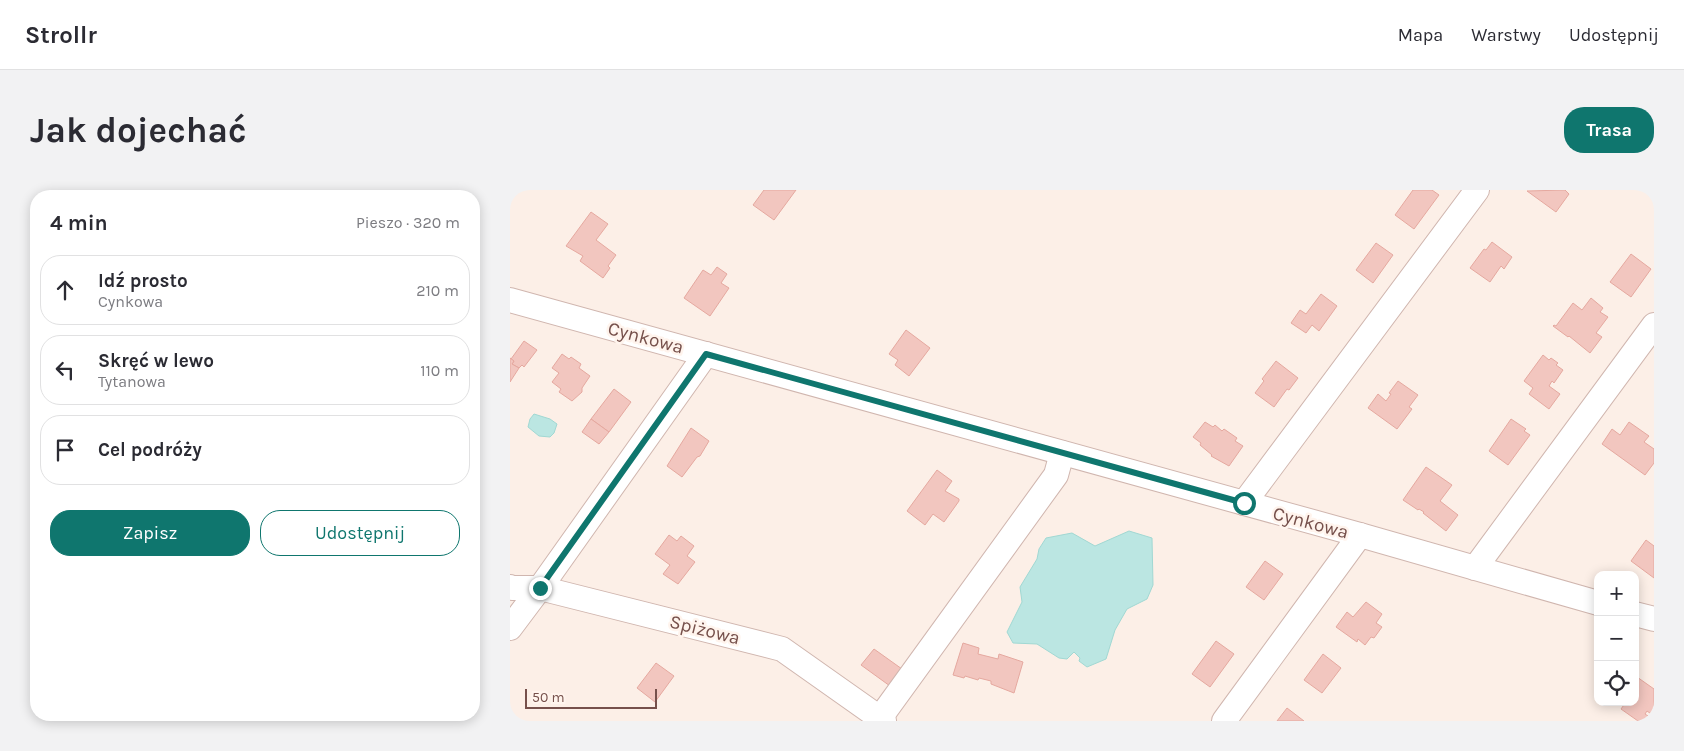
<!DOCTYPE html>
<html lang="pl">
<head>
<meta charset="utf-8">
<style>
  :root { --surface:#fff; --page:#f2f2f3; --text:#2b2b33; --muted:#7c7c81; --line:#e1e1e2; --accent:#0f766e }
  body { margin:0; font-family:Karla,sans-serif; background:var(--page); color:var(--text) }
  .controls { position:absolute; right:15px; bottom:15px; display:grid; overflow:hidden; border-radius:10px; box-shadow:0 2px 12px #0003 }
  .controls button { width:45px; height:45px; display:grid; place-items:center; padding:0; border:0; border-bottom:1px solid var(--line); background:var(--surface); color:var(--text); font:25px sans-serif }
  .scale { position:absolute; left:15px; bottom:12px; width:132px; box-sizing:border-box; padding-left:5px; border:2px solid #76504b; border-top:0; font-size:14px; line-height:18px; white-space:nowrap; color:#76504b; -webkit-text-stroke:4px #fff4ed; paint-order:stroke }
  .stop { position:absolute; width:15px; height:15px; margin:-11px; border:4px solid #0f766e; border-radius:50%; background:#fff }
  .stop.end { background:#0f766e; border-color:#fff; box-shadow:0 1px 5px #0008 }
  .list { margin:0; padding:0; list-style:none }
  h2 { display:flex; justify-content:space-between; align-items:center; height:65px; margin:0; padding:0 20px; font-size:21px }
  h2 small { font-size:16px; font-weight:400; color:var(--muted) }
  .list li { display:grid; grid-template-columns:32px 1fr auto; gap:15px; align-items:center; box-sizing:border-box; height:70px; margin:0 10px 10px; padding:0 10px; border:1px solid var(--line); border-radius:20px }
  .list b { display:block; font-size:19px; white-space:nowrap }
  .list p { margin:0; font-size:16px; white-space:nowrap; color:var(--muted) }
  .list em { font-size:16px; font-style:normal; color:var(--muted) }
  .actions { display:flex; gap:10px; padding:15px 20px }
  .actions a { flex:1; padding:11px 0; border:1px solid var(--accent); border-radius:20px; text-align:center; font-size:18px; color:var(--accent) }
  .actions .main { background:var(--accent); color:#fff }
  .icon { flex:none; width:28px; height:28px; fill:none; stroke:currentColor; stroke-width:2; stroke-linecap:round; stroke-linejoin:round }
  .map { position:relative; flex:none; width:1144px; height:531px; overflow:hidden; border-radius:20px }
  header { display:flex; align-items:center; gap:30px; box-sizing:border-box; height:70px; padding:0 25px; background:var(--surface); border-bottom:1px solid var(--line) }
  header strong { font-size:24px }
  nav { display:flex; gap:28px; margin-inline-start:auto; font-size:18px }
  .intro { display:flex; align-items:center; justify-content:space-between; box-sizing:border-box; height:120px; padding:0 30px }
  h1 { margin:0; font-size:35px }
  .button { padding:12px 22px; border-radius:20px; background:var(--accent); color:#fff; font-size:18px; font-weight:700 }
  main { display:flex; gap:30px; padding:0 30px }
  aside { flex:1; background:var(--surface); border-radius:20px; box-shadow:0 2px 12px #0003 }
  .map>svg:first-child { display:block }
</style>
</head>
<body>
<header>
<strong>Strollr</strong>
<nav><a>Mapa</a><a>Warstwy</a><a>Udostępnij</a></nav>
</header>
<div class="intro"><h1>Jak dojechać</h1><a class="button">Trasa</a></div>
<main>
<aside>
<h2>4 min<small>Pieszo · 320 m</small></h2>
<ul class="list">
<li><svg class="icon" aria-label="ahead" viewBox="0 0 24 24"><path d="M12 20V5M6 11l6-6 6 6"/></svg><div><b>Idź prosto</b><p>Cynkowa</p></div><em>210 m</em></li>
<li><svg class="icon" aria-label="left" viewBox="0 0 24 24"><path d="M17 20v-9H6M10 6l-5 5 5 5"/></svg><div><b>Skręć w lewo</b><p>Tytanowa</p></div><em>110 m</em></li>
<li><svg class="icon" aria-label="arrive" viewBox="0 0 24 24"><path d="M6 21V4h12l-3 4 3 4H6"/></svg><div><b>Cel podróży</b></div></li>
</ul>
<div class="actions"><a class="main">Zapisz</a><a>Udostępnij</a></div>
</aside>
<div class="map">
<svg width="1144" height="531" viewBox="0 0 1144 531">
  <rect width="100%" height="100%" fill="#fcefe7"/>
  <!-- water -->
  <g fill="#bbe6e2" stroke="#a1d8d3">
    <polygon points="24,224 40,229 47,234 44,243 40,247 29,246 18,237 20,229"/>
    <polygon points="619,341 642,348 643,395 637,409 617,419 605,440 596,469 577,477 569,471 570,468 564,462 557,469 549,468 527,454 503,453 497,442 512,412 510,397 527,369 529,359 536,348 562,343 585,356"/>
  </g>
  <!-- building -->
  <g fill="#f2c6bf" stroke="#e5a89f">
    <polygon points="254,0 286,0 264,30 243,15"/>
    <polygon points="903,0 922,0 929,5 904,39 885,25"/>
    <polygon points="1055,0 1059,4 1046,22 1017,1"/>
    <polygon points="81,22 98,34 86,50 106,65 98,76 100,78 93,88 70,71 73,66 56,56"/>
    <polygon points="982,52 1002,67 994,79 991,76 980,92 960,78 974,59 976,60"/>
    <polygon points="866,53 883,65 863,93 846,80"/>
    <polygon points="1121,64 1141,79 1121,107 1100,92"/>
    <polygon points="207,77 217,84 211,93 219,98 200,126 174,108 193,80 201,85"/>
    <polygon points="811,104 827,116 809,141 802,135 796,143 781,133 790,120 796,124"/>
    <polygon points="1081,108 1093,118 1090,122 1098,127 1086,143 1092,147 1080,163 1059,146 1058,147 1043,136 1044,135 1046,136 1063,113 1072,120"/>
    <polygon points="396,140 420,158 399,186 385,175 388,170 379,164"/>
    <polygon points="14,151 27,160 14,177 12,175 9,178 2,174 4,171 1,169"/>
    <polygon points="52,164 59,169 61,167 71,174 69,178 80,186 72,198 72,202 62,211 49,202 51,199 42,192 49,183 42,178"/>
    <polygon points="1033,165 1039,170 1041,168 1048,173 1046,175 1053,180 1044,193 1042,191 1039,196 1050,204 1039,219 1019,204 1023,198 1014,191"/>
    <polygon points="0,168 4,171 2,174 9,178 0,192"/>
    <polygon points="766,171 788,188 779,200 777,199 764,217 745,203 754,191 752,189"/>
    <polygon points="888,191 908,205 899,217 902,219 887,239 858,218 868,204 876,211 881,204 879,203"/>
    <polygon points="104,199 121,212 99,242 81,229"/>
    <polygon points="81,229 99,242 89,254 72,242"/>
    <polygon points="1001,229 1016,239 1014,241 1020,245 998,275 979,261"/>
    <polygon points="695,232 703,237 705,235 712,241 714,239 727,248 725,251 733,256 719,276 701,266 702,265 690,255 691,253 683,247"/>
    <polygon points="1119,232 1139,246 1134,252 1144,259 1144,273 1135,285 1092,254 1102,239 1110,245"/>
    <polygon points="181,238 199,251 190,266 187,267 172,287 157,276"/>
    <polygon points="916,277 942,295 930,311 948,325 936,341 913,323 914,322 909,319 908,320 893,310"/>
    <polygon points="427,280 442,291 435,301 449,309 449,311 434,332 423,324 415,335 397,321"/>
    <polygon points="159,345 167,351 171,346 184,356 177,366 185,372 168,394 153,384 160,375 145,364"/>
    <polygon points="1136,350 1144,356 1144,388 1121,371"/>
    <polygon points="755,371 773,384 754,410 736,397"/>
    <polygon points="856,412 872,424 866,433 872,437 864,448 861,447 855,455 848,449 847,452 826,437 837,422 843,427"/>
    <polygon points="706,451 724,464 700,497 682,484"/>
    <polygon points="453,453 469,458 468,464 488,469 489,464 513,472 504,503 481,494 481,491 469,488 468,490 455,486 454,488 443,485"/>
    <polygon points="364,459 392,479 380,496 351,475"/>
    <polygon points="813,464 831,478 812,503 794,490"/>
    <polygon points="146,473 164,486 145,512 127,498"/>
    <polygon points="1127,487 1144,499 1144,526 1137,521 1135,524 1138,526 1135,531 1128,531 1111,519 1116,512 1125,512 1125,490"/>
    <polygon points="777,518 794,531 767,531"/>
  </g>
  <g fill="none" stroke-linecap="round" stroke-linejoin="round">
    <defs>
      <g id="minor">
        <polyline points="0,110 850,345 1088,413"/>
        <polyline points="734,313 967,0"/>
        <polyline points="965,378 1144,135"/>
        <polyline points="0,397 2,398 30,398 272,459 374,531"/>
        <polyline points="1125,424 1144,429"/>
        <polyline points="0,438 30,398 196,164"/>
        <polyline points="370,528 546,285 552,263"/>
        <polyline points="714,531 850,345"/>
      </g>
    </defs>
    <!-- minor casing -->
    <use href="#minor" stroke="#d0b6af" stroke-width="26"/>
    <!-- minor -->
    <use href="#minor" stroke="#fff" stroke-width="24"/>
  </g>
  <g fill="none" stroke-linecap="round" stroke-linejoin="round">
    <!-- route -->
    <polyline stroke="#0f766e" stroke-width="6" points="30,398 196,164 734,313"/>
  </g>
  <g text-anchor="middle" stroke-width="5" stroke-linejoin="round" paint-order="stroke">
    <!-- street labels -->
    <g font-size="19" fill="#76504b" stroke="#fff4ed">
      <text transform="translate(136 147) rotate(15)" y="7">Cynkowa</text>
      <text transform="translate(801 332) rotate(15)" y="7">Cynkowa</text>
      <text transform="translate(195 439) rotate(14)" y="7">Spiżowa</text>
    </g>
  </g>
</svg>
<div class="controls">
<button>+</button>
<button>−</button>
<button><svg class="icon" aria-label="locate" viewBox="0 0 24 24"><circle cx="12" cy="12" r="6"/><path d="M12 2v4M12 18v4M2 12h4M18 12h4"/></svg></button>
</div>
<div class="scale">50 m</div>
<div class="stop" style="left:734px;top:313px"></div>
<div class="stop end" style="left:30px;top:398px"></div>
</div>
</main>
</body>
</html>
